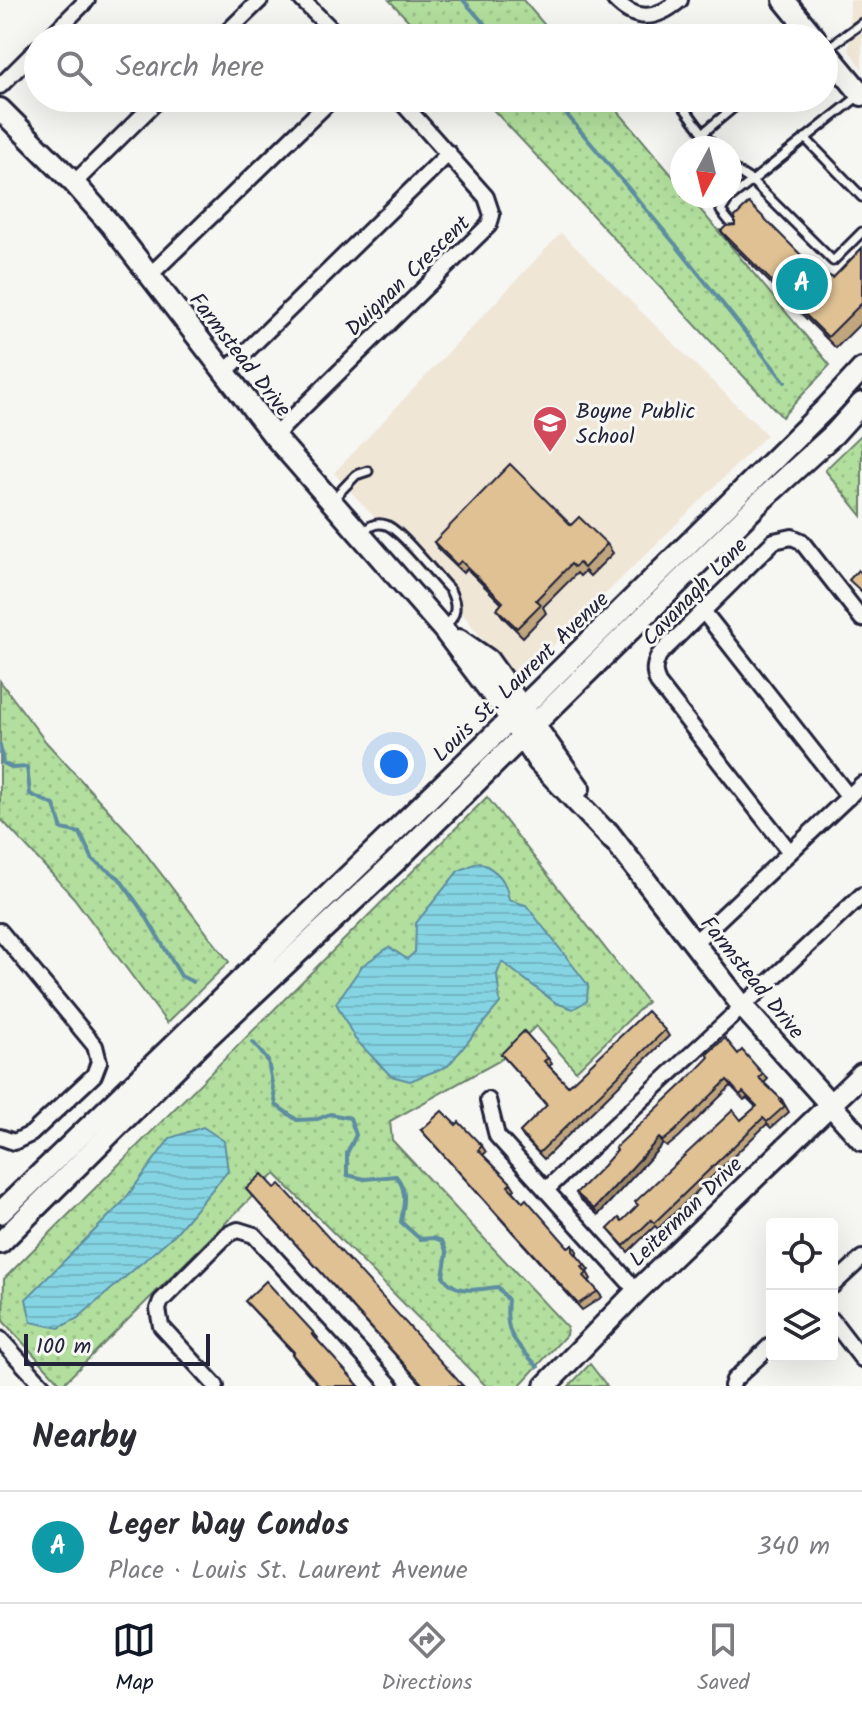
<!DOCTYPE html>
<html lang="en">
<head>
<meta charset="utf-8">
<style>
  :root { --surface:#fff; --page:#f2f2f3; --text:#2b2b33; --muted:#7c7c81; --line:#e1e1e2; --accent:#111827 }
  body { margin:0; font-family:Kalam,sans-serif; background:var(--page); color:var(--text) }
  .controls { position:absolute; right:24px; bottom:24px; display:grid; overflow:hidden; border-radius:8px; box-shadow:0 8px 32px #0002 }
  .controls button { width:72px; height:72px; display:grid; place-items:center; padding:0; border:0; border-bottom:2px solid var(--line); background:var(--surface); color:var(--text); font:40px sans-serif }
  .compass { position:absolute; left:670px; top:136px; width:72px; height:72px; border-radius:50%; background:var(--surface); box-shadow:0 8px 32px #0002; rotate:187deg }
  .scale { position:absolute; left:24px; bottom:20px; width:186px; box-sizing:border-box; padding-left:8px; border:4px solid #22223b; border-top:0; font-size:22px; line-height:28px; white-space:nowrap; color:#22223b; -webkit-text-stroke:6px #f6f6f2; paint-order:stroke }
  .you { position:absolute; left:394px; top:764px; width:28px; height:28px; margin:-20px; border:6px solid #fff; border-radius:50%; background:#1a73e8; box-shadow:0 0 0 12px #1a73e833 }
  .badge { display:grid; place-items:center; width:52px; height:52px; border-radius:50%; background:var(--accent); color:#fff; font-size:26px; font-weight:700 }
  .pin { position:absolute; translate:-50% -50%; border:4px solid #fff; box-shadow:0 2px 8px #0006 }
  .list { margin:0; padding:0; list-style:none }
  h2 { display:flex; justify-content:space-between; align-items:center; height:104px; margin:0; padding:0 32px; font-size:34px }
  h2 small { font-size:26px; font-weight:400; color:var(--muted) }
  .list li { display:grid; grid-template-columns:52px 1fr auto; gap:24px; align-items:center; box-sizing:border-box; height:112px; padding:0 32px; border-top:2px solid var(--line) }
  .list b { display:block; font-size:30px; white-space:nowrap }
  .list p { margin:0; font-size:26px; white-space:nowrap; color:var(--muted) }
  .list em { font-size:26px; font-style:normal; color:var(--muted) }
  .icon { flex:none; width:44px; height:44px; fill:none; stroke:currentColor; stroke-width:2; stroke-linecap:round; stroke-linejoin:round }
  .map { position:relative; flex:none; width:862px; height:1386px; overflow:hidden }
  .search { position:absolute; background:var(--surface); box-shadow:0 8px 32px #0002; left:24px; right:24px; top:24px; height:88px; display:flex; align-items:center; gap:20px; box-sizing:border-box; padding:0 28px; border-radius:44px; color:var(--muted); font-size:30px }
  .sheet { height:216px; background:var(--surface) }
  nav { display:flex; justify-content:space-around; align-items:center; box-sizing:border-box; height:112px; border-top:2px solid var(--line); background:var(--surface); font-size:22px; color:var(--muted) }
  nav a { display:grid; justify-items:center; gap:4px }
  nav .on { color:var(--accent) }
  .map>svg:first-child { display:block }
</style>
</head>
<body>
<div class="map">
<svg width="862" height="1386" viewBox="0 0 862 1386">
  <defs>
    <pattern id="grass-dots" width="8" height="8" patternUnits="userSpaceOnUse" patternTransform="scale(2)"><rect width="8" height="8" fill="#b2df9d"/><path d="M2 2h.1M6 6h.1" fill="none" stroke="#99bf88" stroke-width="1.8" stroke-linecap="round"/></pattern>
    <pattern id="water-rules" width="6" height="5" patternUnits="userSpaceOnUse" patternTransform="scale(2)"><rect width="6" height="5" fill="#85d4e3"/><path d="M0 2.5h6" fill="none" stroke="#73b6c4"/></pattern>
  </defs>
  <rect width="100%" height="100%" fill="#f6f6f2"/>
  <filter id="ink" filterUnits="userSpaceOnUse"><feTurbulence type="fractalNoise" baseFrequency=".0125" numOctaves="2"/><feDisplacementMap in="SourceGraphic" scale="16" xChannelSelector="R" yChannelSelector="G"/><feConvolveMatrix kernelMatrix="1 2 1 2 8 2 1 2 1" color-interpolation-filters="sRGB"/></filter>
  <g filter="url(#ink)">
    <!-- built -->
    <g fill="#efe6d6">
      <polygon points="850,0 862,0 862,69 849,50"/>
      <polygon points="561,233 767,435 521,677 508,671 466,618 334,473"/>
    </g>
    <!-- grass -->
    <g fill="url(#grass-dots)" stroke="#6a806c" stroke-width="2">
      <polygon points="389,0 523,0 556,38 425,38"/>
      <polygon points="482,98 607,98 682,187 682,196 689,196 830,365 782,417"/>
      <polygon points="862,434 862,516 825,470"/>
      <polygon points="0,681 46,742 132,836 229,962 167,1023 74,898 0,818"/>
      <polygon points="487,797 647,1002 576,1071 536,1026 499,1061 390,1121 392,1140 567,1327 566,1335 519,1386 486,1386 275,1174 62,1385 3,1321 4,1279"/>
      <polygon points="590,1364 607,1386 569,1386"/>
    </g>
    <!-- water -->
    <g fill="url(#water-rules)" stroke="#5d8da0" stroke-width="2">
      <path d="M479,862c19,9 27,17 30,38l17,5 62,80 -1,16 -14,8 -17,-6 -54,-41 -5,12 3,29 -52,63 -38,15 -19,-5 -36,-37 -19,-36 26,-37 27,-19 18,12 8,-7 1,-29 42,-52z"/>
      <polygon points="203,1127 224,1141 228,1171 175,1234 78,1318 59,1328 31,1322 26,1299 123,1202 170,1138"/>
    </g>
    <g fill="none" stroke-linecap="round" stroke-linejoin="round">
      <!-- stream -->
      <g stroke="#5d8da0" stroke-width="4">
        <polyline points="463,0 497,38"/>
        <polyline points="553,98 675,244 785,382"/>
        <polyline points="0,745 3,763 13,768 27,767 30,794 54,805 62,829 80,833 93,860 119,878 144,913 181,976 193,982"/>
        <path d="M253,1042l15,19 8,44 21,15 21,-1 12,-5 20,4 6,17 -9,18v22l18,4 31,-3c12,15 8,27 5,46l19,17 14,-1 8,3 5,12 -4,23c13,20 34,13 55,11l10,13c-4,36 7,41 30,67"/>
      </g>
      <defs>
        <g id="lane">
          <polyline points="825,50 862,23"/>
          <polyline points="677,98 703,133"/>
          <polyline points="805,138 862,197"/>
          <polyline points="715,148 703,133 745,98"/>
          <polyline points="730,167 752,181 833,261 862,232"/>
          <polyline points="738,232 721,211 728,200 860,95"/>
          <polyline points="333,499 356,475 368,471"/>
          <path d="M364,532c6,-7 13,-10 22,-7 15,5 51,52 64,65 8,16 7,25 -5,37"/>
        </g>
        <g id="street">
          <polyline points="302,0 340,38"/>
          <path d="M615,0c22,23 42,19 65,0"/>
          <polyline points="49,38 87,0"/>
          <polyline points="221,38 260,0"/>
          <polyline points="0,86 38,48"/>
          <polyline points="74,183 160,98"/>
          <polyline points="149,276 333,98"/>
          <polyline points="224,373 449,153"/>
          <polyline points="274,436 489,225 492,215 486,197 398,98"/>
          <polyline points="703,611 849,797"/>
          <path d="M790,852l-132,-169c-5,-11 -4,-17 1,-28l115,-114 18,-4 9,4 61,78"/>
          <polyline points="0,931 95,1046 99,1062 94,1075 31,1134 14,1142 0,1137"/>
          <polyline points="694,943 862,784"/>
          <polyline points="488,1100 497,1136 637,1291"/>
          <path d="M546,1190c104,-99 211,-196 316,-295"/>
          <polyline points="832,1286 862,1258"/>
          <polyline points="832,1320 862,1359"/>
          <polyline points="0,1339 43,1386"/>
          <polyline points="216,1386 161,1326 158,1309 161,1301 228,1234 238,1230 254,1235 391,1386"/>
          <polyline points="732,1386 734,1380 772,1344"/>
        </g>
        <g id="secondary">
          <polyline points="784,0 815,38"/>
          <polyline points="824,49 862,95"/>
          <polyline points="0,109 74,183 111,225 274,436 443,629 511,719 538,761 613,840"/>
          <polyline points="459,640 488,660 579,788"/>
          <polyline points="608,832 743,1007 862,1140"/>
          <polyline points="0,1213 522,708 827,407 862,369"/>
          <polyline points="0,1243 198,1046 395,862 764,498 834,434 862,403"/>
          <polyline points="545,1386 637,1291 862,1074"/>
        </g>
      </defs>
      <!-- lane casing -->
      <use href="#lane" stroke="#22223b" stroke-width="13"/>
      <!-- street casing -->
      <use href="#street" stroke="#22223b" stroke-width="20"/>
      <!-- secondary casing -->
      <use href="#secondary" stroke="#22223b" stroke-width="26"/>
      <!-- lane -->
      <use href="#lane" stroke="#f6f6f2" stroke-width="7"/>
      <!-- street -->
      <use href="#street" stroke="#f6f6f2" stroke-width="14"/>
      <!-- secondary -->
      <use href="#secondary" stroke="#f6f6f2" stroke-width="20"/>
    </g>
    <!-- wall -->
    <g fill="#c0a67e" stroke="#22223b" stroke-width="2">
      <polygon points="721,231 815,269 833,278 862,248 862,322 836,348 729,242"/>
      <polygon points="571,525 607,544 613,553 590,576 585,571 580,576 577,573 543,607 546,613 523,637 503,617 497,609 502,604 467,569 463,573 439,550 434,542"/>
      <polygon points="665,1030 669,1036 544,1159 524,1138 520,1132 547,1106 501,1054 548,1058 552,1064 549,1066 568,1086"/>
      <polygon points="738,1054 763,1074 768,1079 764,1083 782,1100 789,1112 771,1128 767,1124 658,1229 655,1226 628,1252 608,1229 622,1221 756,1107 747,1098 744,1100 731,1086 679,1137 667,1147 663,1144 598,1215 580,1199 576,1193"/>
      <polygon points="456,1125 482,1146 486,1152 483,1155 511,1183 515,1189 513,1191 523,1202 568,1247 573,1245 577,1251 577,1256 589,1270 587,1272 591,1279 589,1281 602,1297 582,1310 421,1130"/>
      <polygon points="246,1189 463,1386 423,1386"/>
      <polygon points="245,1301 314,1333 318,1338 317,1340 359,1386 319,1386 296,1360 292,1354 293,1353"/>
    </g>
    <!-- shaded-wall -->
    <polygon fill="#9c8767" stroke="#22223b" stroke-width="2" points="659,1138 663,1144 598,1215 594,1209"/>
    <!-- building -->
    <g fill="#dfc193" stroke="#22223b" stroke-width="2">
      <polygon points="749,203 815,269 833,278 862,248 862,303 828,337 721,231 726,226 735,225 735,217"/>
      <polygon points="510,464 571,525 579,517 607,544 584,568 579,563 574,567 571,564 536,600 541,604 517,628 497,609 503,602 461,561 457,565 434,542"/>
      <polygon points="858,570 862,574 862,592 849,580"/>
      <polygon points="647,1011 665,1030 539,1153 520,1132 547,1105 501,1054 524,1031 548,1058 544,1061 568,1086"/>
      <polygon points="725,1038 738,1054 742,1050 763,1074 759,1078 782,1100 780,1101 785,1106 767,1122 763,1118 654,1223 651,1220 624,1246 608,1229 619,1218 622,1221 638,1205 635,1202 733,1110 741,1120 757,1106 743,1092 740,1095 727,1080 675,1131 663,1141 659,1138 594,1209 576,1193 603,1166 617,1150 615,1148 685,1082 709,1057 707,1054"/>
      <polygon points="442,1111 456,1125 459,1122 482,1146 478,1150 511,1183 508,1186 523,1202 526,1199 568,1247 573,1245 573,1251 585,1265 582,1267 587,1273 584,1276 598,1291 578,1304 421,1130"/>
      <polygon points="262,1174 275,1188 280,1184 463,1386 424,1386 246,1189"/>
      <polygon points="266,1281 314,1333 312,1334 359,1386 320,1386 292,1354 294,1352 245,1301"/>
    </g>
  </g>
  <!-- icons -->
  <defs>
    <symbol id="school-pin" viewBox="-11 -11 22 30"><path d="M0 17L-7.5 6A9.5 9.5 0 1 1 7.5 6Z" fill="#d1495b" stroke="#f6f6f2"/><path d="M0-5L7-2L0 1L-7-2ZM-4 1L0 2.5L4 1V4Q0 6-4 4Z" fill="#fff"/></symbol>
  </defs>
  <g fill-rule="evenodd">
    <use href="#school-pin" x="530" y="403" width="40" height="54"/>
  </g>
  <g text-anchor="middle" stroke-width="6" stroke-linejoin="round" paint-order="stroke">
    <!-- street labels -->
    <g font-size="22" fill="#22223b" stroke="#f6f6f2">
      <text transform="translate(407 275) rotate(-44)" y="8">Duignan Crescent</text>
      <text transform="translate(241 354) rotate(52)" y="8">Farmstead Drive</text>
      <text transform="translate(694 591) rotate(-46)" y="8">Cavanagh Lane</text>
      <text transform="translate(520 676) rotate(-44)" y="8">Louis St. Laurent Avenue</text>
      <text transform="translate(753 977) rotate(51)" y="8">Farmstead Drive</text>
      <text transform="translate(685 1211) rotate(-44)" y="8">Leiterman Drive</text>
    </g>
    <!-- poi labels -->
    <g font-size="22" fill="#22223b" stroke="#f6f6f2" text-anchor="start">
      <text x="576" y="418">Boyne Public<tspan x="576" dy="25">School</tspan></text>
    </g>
  </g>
</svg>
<div class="controls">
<button><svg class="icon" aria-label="locate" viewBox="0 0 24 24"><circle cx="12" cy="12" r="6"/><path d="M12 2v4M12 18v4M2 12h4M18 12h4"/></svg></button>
<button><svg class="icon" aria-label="layers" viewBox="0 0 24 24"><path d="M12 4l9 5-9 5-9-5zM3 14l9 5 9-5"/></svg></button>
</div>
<svg class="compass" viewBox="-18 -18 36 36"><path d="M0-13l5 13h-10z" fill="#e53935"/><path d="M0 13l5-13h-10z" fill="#7c7c81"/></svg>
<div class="scale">100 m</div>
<div class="you"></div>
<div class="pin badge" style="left:802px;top:284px;background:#0f9aa8">A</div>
<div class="search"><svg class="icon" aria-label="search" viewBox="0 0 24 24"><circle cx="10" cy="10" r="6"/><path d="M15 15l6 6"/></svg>Search here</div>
</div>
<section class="sheet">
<h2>Nearby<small></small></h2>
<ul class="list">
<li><span class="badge" style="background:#0f9aa8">A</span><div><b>Leger Way Condos</b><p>Place · Louis St. Laurent Avenue</p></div><em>340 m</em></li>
</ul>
</section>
<nav>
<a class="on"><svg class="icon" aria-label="map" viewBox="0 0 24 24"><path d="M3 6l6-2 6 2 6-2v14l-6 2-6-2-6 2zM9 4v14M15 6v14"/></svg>Map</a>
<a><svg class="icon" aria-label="directions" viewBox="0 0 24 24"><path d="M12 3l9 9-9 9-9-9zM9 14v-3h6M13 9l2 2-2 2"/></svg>Directions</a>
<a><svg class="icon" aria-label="saved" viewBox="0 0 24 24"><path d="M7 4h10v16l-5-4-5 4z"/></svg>Saved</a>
</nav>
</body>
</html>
